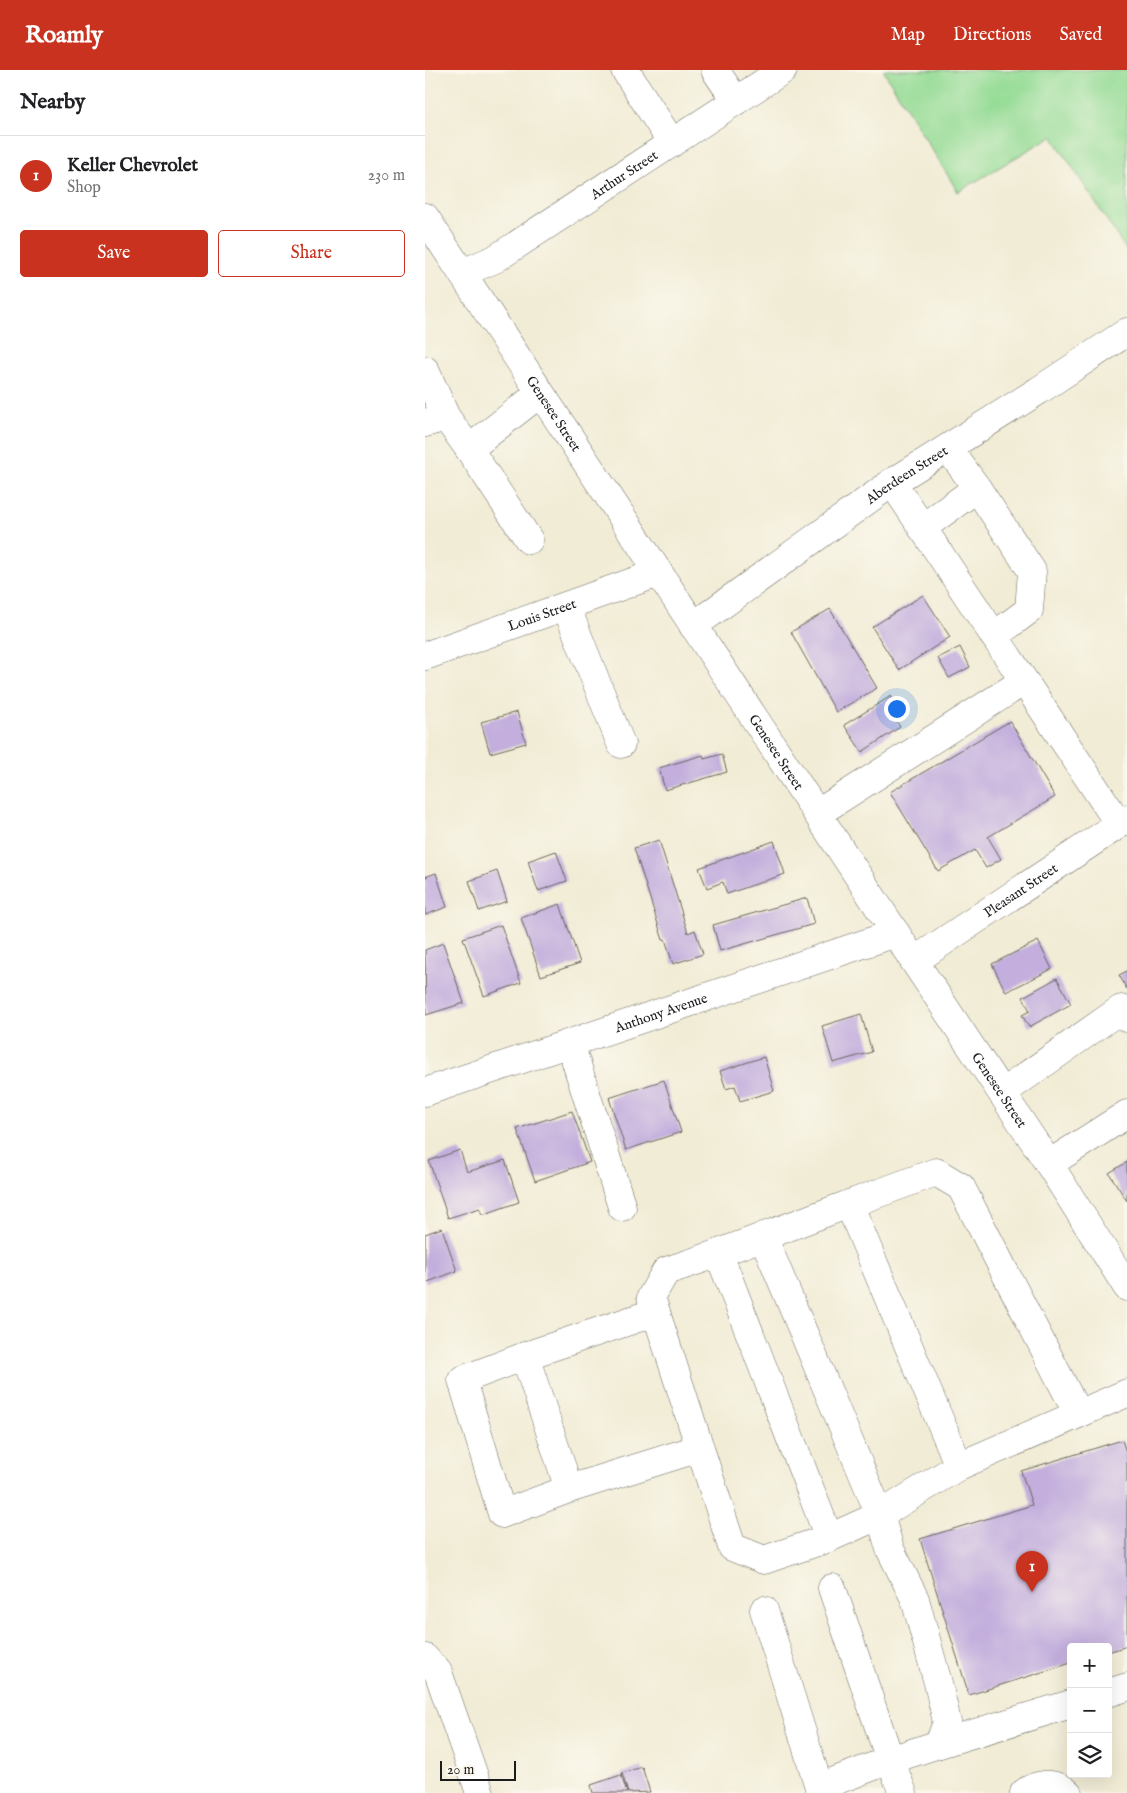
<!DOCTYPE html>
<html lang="en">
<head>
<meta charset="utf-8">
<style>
  :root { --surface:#fff; --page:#f6f6f6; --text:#202124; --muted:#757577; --line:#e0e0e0; --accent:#c8321e }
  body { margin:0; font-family:"IM FELL English",serif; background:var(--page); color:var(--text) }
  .controls { position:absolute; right:15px; bottom:15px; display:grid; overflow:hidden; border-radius:5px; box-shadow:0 5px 20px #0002 }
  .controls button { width:45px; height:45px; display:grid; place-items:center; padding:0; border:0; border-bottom:1px solid var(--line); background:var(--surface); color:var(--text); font:25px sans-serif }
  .scale { position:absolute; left:15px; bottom:12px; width:76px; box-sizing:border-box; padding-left:5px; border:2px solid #1c1c1c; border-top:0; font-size:14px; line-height:18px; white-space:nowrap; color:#1c1c1c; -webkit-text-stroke:4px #fbf7ec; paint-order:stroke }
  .you { position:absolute; left:471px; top:638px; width:18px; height:18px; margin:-12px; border:4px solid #fff; border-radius:50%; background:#1a73e8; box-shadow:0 0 0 8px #1a73e833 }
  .badge { display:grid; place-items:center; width:32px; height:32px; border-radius:50%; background:var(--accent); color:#fff; font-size:16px; font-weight:700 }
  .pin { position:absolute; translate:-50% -41px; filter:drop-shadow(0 1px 2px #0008) }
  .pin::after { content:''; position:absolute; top:26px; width:18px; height:15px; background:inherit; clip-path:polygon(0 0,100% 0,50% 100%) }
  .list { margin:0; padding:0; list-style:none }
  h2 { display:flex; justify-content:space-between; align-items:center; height:65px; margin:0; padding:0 20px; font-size:21px }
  h2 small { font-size:16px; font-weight:400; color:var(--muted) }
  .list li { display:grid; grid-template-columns:32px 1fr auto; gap:15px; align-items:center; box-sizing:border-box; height:80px; padding:0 20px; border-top:1px solid var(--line) }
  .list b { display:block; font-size:19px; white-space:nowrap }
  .list p { margin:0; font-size:16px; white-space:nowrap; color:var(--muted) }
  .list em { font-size:16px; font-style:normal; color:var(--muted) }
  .actions { display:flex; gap:10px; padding:15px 20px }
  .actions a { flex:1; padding:11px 0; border:1px solid var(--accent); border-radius:5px; text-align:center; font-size:18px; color:var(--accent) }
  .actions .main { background:var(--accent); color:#fff }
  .icon { flex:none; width:28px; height:28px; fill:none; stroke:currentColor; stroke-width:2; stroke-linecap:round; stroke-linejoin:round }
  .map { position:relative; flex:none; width:702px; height:1723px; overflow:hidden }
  header { display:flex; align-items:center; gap:30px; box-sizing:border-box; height:70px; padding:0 25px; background:var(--accent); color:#fff }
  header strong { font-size:24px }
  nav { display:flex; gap:28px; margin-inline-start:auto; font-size:18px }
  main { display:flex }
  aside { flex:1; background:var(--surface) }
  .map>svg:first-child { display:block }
</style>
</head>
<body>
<header>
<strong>Roamly</strong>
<nav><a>Map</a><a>Directions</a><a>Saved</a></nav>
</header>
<main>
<aside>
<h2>Nearby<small></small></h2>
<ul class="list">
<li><span class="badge">1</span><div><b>Keller Chevrolet</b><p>Shop</p></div><em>230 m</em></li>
</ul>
<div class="actions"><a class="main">Save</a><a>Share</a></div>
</aside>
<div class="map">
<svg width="702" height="1723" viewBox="0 0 702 1723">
  <rect width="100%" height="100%" fill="#fbf7ec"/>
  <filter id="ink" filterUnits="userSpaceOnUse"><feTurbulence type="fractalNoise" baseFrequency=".02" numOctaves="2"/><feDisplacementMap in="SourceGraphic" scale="10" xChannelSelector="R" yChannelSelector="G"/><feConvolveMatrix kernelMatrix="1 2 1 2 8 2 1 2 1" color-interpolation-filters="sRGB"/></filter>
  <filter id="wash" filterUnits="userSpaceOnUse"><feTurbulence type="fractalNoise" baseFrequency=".0096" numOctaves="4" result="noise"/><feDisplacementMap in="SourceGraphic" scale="20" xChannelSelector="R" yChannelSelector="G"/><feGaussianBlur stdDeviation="1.12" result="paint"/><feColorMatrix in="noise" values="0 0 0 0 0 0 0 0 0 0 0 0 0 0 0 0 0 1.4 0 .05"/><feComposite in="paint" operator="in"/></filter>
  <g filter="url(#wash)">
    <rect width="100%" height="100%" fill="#f1ecd5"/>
    <!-- green -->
    <polygon fill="#96dc96" stroke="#597c59" points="458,0 702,0 702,181 627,66 533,122"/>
    <g id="blocks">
      <!-- building -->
      <g fill="#c3aedd">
        <polygon points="498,525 525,567 474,600 447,557"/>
        <polygon points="405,539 452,618 411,642 366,562"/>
        <polygon points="535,577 545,597 524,608 513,588"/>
        <polygon points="466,626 474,640 467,644 475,657 437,682 419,655"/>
        <polygon points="92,642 101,673 65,683 56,652"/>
        <polygon points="585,651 630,727 563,767 576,789 561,798 550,780 513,801 465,722"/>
        <polygon points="297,684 302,702 240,720 234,698 278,685 279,689"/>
        <polygon points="234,770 263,863 270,860 278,884 248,894 240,869 238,870 209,778"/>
        <polygon points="349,771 360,804 302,824 298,812 282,818 274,798"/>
        <polygon points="131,781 142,811 113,821 103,791"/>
        <polygon points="72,801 82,831 54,841 44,811"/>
        <polygon points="11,803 22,837 0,845 0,807"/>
        <polygon points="382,828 389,854 295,881 288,855"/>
        <polygon points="135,834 155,893 116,906 96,848"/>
        <polygon points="76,855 96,913 59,926 38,868"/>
        <polygon points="613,871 627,899 581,922 567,894"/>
        <polygon points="18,873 39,933 1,945 0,880"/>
        <polygon points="702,901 702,919 694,905"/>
        <polygon points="632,908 646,934 604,957 597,945 605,941 598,927"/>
        <polygon points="436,944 447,982 408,993 397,956"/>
        <polygon points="339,987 349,1021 315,1031 310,1016 301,1019 295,1001"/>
        <polygon points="239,1010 256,1062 201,1080 184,1028"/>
        <polygon points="147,1041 165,1092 110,1111 92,1059"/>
        <polygon points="35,1080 42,1102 80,1090 94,1132 57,1145 55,1138 23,1148 4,1091"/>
        <polygon points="702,1092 702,1131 684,1103"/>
        <polygon points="17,1158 32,1201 0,1213 0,1164"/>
        <polygon points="697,1370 702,1385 702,1576 683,1582 683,1577 646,1577 646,1593 544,1625 495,1469 607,1435 596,1401"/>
        <polygon points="217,1697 225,1722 203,1723 197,1703"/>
        <polygon points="196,1705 202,1723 168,1723 166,1715"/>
      </g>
    </g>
  </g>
  <g filter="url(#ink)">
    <use href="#blocks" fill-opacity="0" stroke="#67655d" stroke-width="1"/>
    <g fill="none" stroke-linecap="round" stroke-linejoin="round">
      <defs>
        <g id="minor">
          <polyline points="200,0 247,73"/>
          <polyline points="290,0 311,31"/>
          <path id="s1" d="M37,203l33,-14 288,-189"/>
          <polyline points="0,300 21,347"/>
          <polyline points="0,353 21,347 44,379"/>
          <polyline points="467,412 694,754"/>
          <polyline points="552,418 607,501 604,540 569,566"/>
          <polyline points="497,458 552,418 523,378"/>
          <polyline points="104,470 44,379 115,323"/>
          <polyline points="141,536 196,674"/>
          <path id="s2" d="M268,556l197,-142 148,-93 89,-59"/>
          <path id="s3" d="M0,586l233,-83"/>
          <polyline points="393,743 599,611"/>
          <path id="s4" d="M489,891l213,-142"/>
          <polyline points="145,973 197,1137"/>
          <path id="s5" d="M0,1022l471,-159"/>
          <polyline points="577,1023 696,939 702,948"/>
          <polyline points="624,1094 702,1044"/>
          <polyline points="424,1134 534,1396"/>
          <path d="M338,1166l117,279 -51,23 -65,22 -32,-13 -81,-250 15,-26c54,-17 106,-38 159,-58 37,-14 74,-27 111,-41l25,15 117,227"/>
          <polyline points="294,1184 404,1468"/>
          <polyline points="100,1286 231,1242"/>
          <polyline points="144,1419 100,1286 37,1310 77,1444 144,1419 275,1378"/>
          <polyline points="339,1540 394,1717 465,1690 407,1518"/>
          <polyline points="0,1588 13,1602 55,1723"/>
          <polyline points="683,1623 702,1617"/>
          <polyline points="514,1674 646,1634"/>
          <polyline points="478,1723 465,1690 514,1674 522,1652 513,1613 490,1529 465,1479 455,1445 534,1396 702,1323"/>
          <path d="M599,1723c13,-10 31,-12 44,0"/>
        </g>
        <g id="major">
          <path id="s6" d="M0,147l489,744 135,203 78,123"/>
        </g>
      </defs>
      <!-- minor casing -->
      <use href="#minor" stroke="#67655d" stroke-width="29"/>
      <!-- major casing -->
      <use href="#major" stroke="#67655d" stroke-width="29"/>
      <!-- minor -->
      <use href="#minor" stroke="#fff" stroke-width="28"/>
      <!-- major -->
      <use href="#major" stroke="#fff" stroke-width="28"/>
    </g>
  </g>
  <g text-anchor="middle" stroke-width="5" stroke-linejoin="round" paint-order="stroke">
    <!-- street labels -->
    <g font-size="14" fill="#1c1c1c" stroke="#fbf7ec">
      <text dy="5" stroke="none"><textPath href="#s1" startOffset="190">Arthur Street</textPath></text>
      <text dy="5" stroke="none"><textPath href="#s6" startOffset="235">Genesee Street</textPath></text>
      <text dy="5" stroke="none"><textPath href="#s2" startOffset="262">Aberdeen Street</textPath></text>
      <text dy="5" stroke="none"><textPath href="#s3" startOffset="124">Louis Street</textPath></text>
      <text dy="5" stroke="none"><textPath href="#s6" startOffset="640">Genesee Street</textPath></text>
      <text dy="5" stroke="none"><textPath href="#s4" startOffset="128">Pleasant Street</textPath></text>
      <text dy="5" stroke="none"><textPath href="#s5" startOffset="249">Anthony Avenue</textPath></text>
      <text dy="5" stroke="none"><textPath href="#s6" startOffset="1045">Genesee Street</textPath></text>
    </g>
  </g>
</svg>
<div class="controls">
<button>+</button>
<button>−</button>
<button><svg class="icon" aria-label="layers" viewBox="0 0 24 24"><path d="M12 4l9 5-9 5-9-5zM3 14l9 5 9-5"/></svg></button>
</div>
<div class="scale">20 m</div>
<div class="you"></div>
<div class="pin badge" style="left:607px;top:1522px">1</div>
</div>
</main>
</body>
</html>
